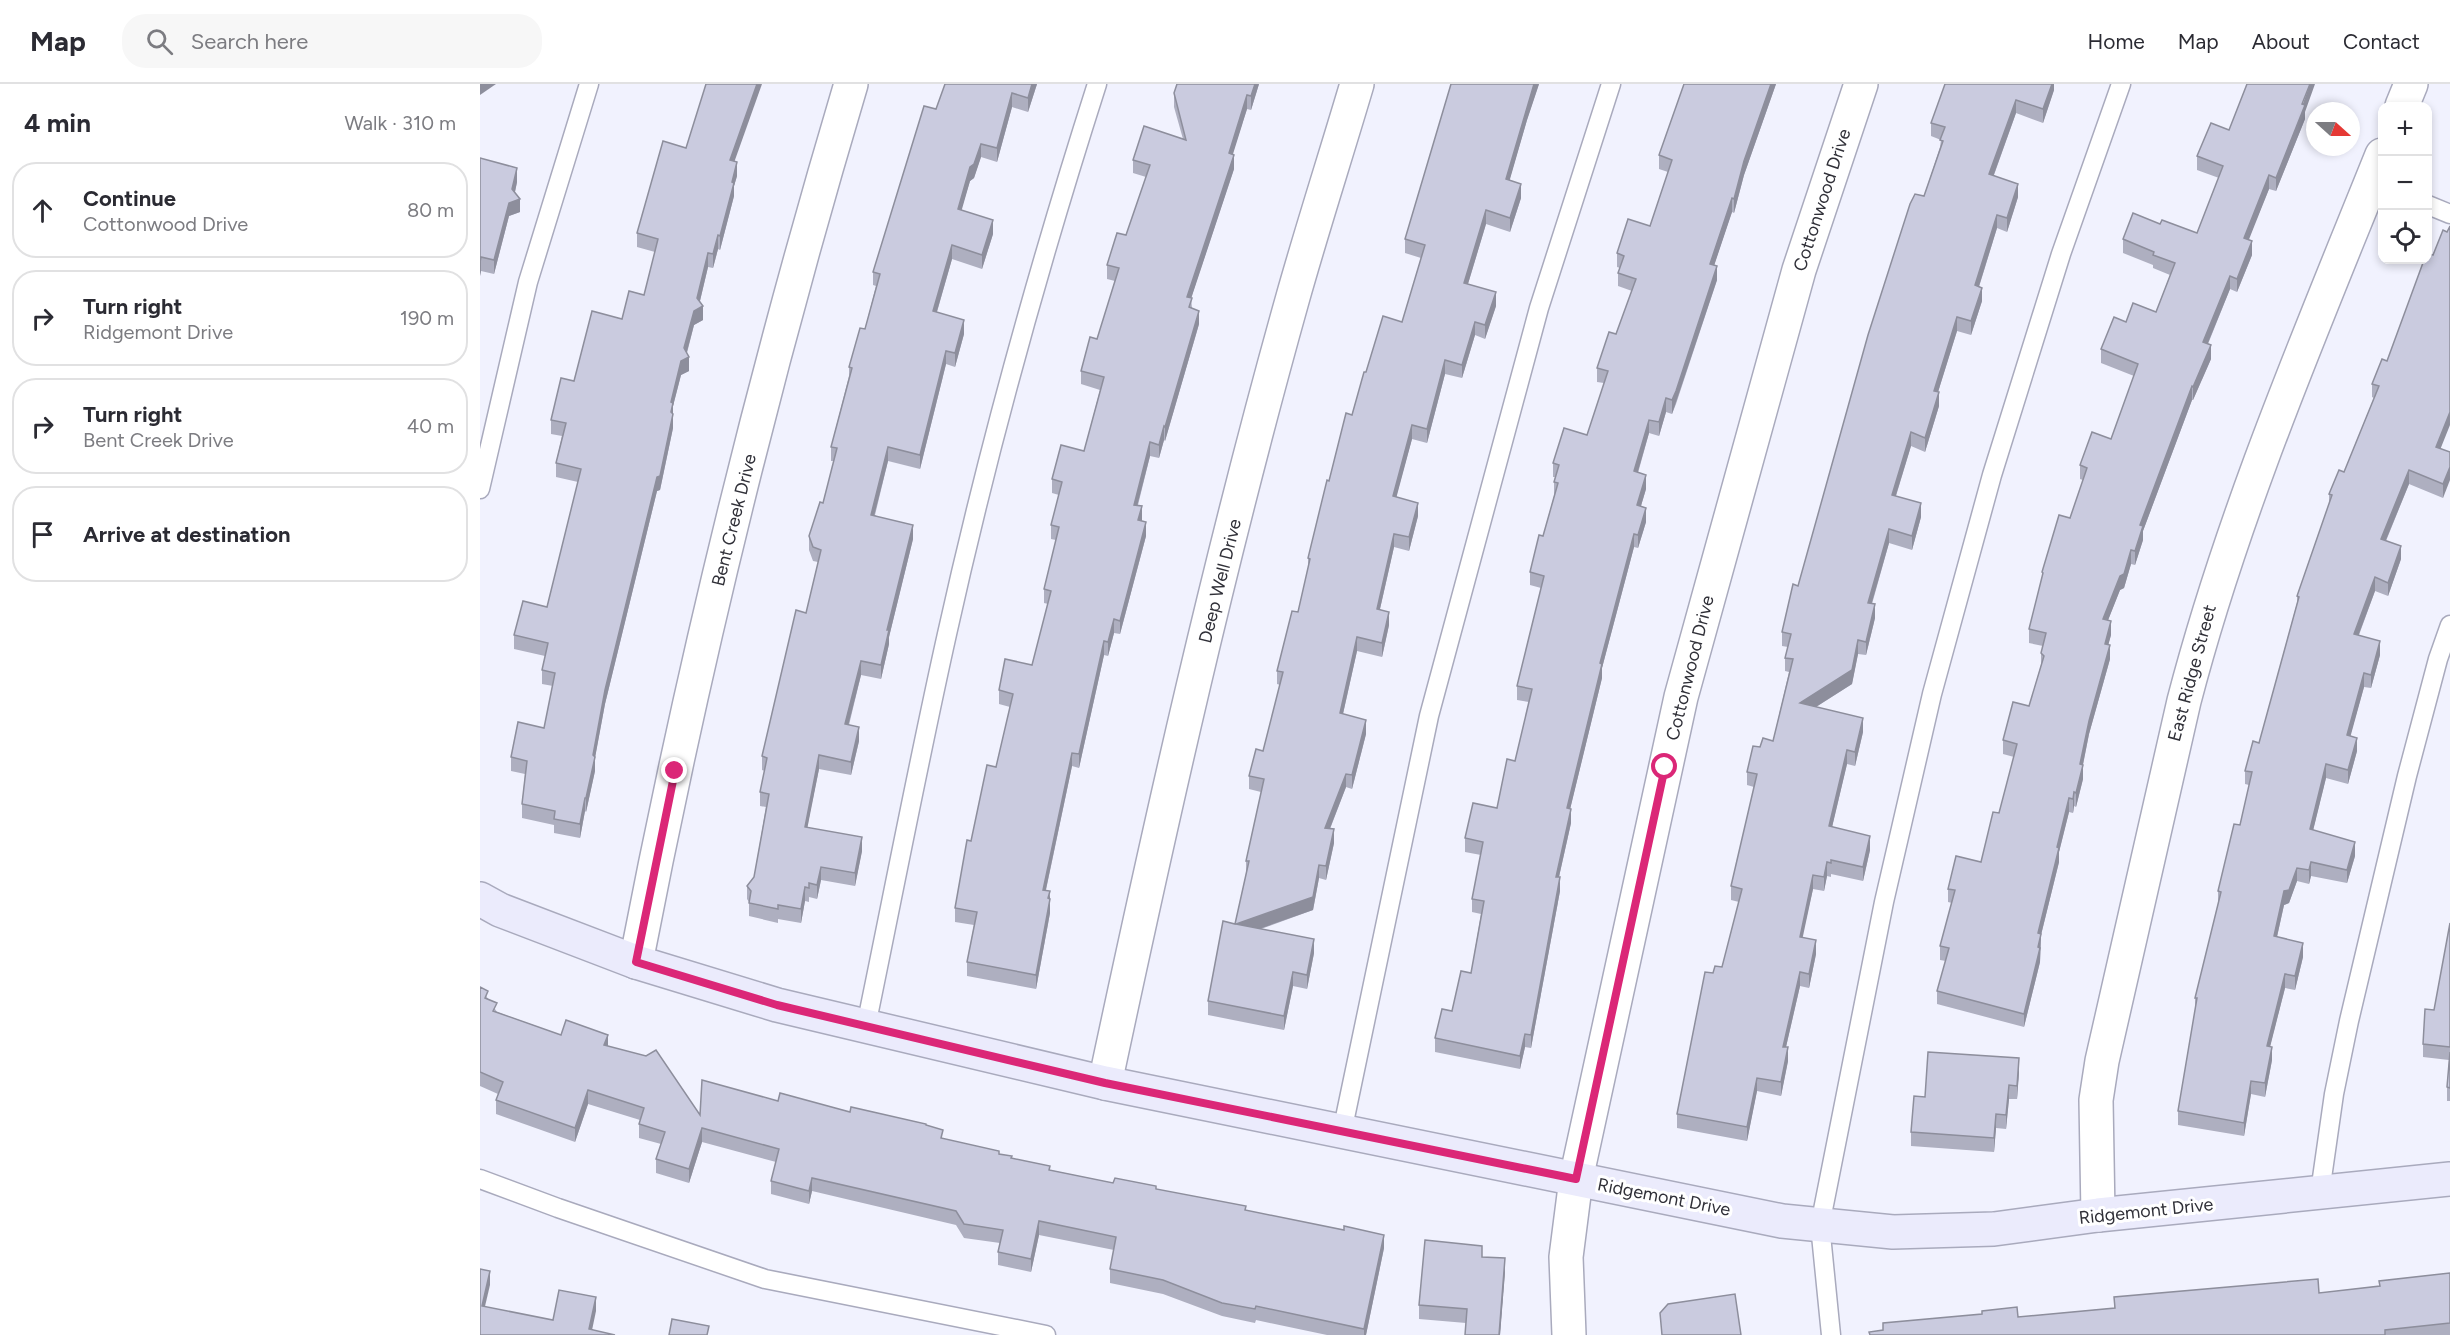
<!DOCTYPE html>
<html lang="en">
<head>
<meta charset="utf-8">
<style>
  :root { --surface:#fff; --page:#f7f7f7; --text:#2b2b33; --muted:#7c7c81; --line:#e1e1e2 }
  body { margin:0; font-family:Figtree,sans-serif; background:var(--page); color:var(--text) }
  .controls { position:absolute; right:18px; top:18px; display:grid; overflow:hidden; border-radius:12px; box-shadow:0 3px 9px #0003 }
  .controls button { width:54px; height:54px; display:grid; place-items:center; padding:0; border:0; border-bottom:2px solid var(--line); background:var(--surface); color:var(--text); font:30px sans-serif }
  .compass { position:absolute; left:1826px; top:18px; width:54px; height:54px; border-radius:50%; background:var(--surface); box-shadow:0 3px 9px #0003; rotate:111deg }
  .stop { position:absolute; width:18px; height:18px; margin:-14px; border:4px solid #db2777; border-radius:50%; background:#fff }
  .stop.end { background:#db2777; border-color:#fff; box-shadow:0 2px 6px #0008 }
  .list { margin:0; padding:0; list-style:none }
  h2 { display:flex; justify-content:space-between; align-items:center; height:78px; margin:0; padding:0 24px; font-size:26px }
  h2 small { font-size:20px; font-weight:400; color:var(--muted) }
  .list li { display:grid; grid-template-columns:39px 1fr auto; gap:18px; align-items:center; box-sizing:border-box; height:96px; margin:0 12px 12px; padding:0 12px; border:2px solid var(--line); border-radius:24px }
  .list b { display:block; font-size:22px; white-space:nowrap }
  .list p { margin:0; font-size:20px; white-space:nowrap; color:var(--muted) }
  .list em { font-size:20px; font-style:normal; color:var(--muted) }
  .icon { flex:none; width:33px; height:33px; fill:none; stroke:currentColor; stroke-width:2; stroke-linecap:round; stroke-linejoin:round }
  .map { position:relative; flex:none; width:1970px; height:1251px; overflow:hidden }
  header { display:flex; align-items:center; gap:36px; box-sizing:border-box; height:84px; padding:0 30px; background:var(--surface); border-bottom:2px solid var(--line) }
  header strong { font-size:28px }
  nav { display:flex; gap:33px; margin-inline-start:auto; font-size:21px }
  .search { width:420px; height:54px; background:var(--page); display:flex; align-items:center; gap:15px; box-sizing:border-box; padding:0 21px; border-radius:24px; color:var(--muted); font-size:22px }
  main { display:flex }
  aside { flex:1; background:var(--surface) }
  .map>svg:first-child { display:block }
</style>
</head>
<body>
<header>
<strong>Map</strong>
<div class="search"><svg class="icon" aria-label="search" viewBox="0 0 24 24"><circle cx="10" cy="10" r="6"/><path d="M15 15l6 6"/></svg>Search here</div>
<nav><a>Home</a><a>Map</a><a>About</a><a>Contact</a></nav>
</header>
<main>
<aside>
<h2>4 min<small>Walk · 310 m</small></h2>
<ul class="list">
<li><svg class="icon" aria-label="ahead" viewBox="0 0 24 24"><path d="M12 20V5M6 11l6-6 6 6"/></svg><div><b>Continue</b><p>Cottonwood Drive</p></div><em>80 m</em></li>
<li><svg class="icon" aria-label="right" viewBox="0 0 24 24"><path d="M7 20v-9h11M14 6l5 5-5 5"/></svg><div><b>Turn right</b><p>Ridgemont Drive</p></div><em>190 m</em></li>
<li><svg class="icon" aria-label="right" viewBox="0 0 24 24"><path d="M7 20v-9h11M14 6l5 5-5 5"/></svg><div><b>Turn right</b><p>Bent Creek Drive</p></div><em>40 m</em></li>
<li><svg class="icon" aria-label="arrive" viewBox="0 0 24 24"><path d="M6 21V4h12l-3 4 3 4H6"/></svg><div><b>Arrive at destination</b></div></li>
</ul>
</aside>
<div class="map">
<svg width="1970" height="1251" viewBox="0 0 1970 1251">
  <rect width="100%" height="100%" fill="#f1f2fe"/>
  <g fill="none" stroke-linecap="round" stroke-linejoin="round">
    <defs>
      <g id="lane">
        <polyline points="1948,121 1970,130"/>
        <polyline points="0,405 48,198 109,0"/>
        <path d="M386,942c27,-131 52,-262 81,-392 41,-185 92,-369 150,-550"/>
        <polyline points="862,1048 949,632 1059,224 1131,0"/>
        <polyline points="0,1095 78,1124 285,1195 566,1251"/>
        <polyline points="1840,1108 1854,1010 1869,937 1927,692 1958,575 1970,541"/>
        <polyline points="1351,1251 1340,1141 1404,818 1452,610 1512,391 1581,170 1641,0"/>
      </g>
      <g id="street">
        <polyline points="1922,22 1931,0"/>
        <path d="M156,878c57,-296 129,-590 215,-878"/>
        <path d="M625,999c56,-263 115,-526 188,-786 20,-71 43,-142 64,-213"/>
        <path d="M1618,1131l-2,-115 6,-39 82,-360c49,-188 126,-367 198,-546"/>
        <polyline points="1089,1251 1086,1173 1096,1095 1201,613 1319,186 1381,0"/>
      </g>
      <polyline id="secondary" points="0,815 20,826 156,878 297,921 625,999 1302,1137 1413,1148 1514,1145 1618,1131 1970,1095"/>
    </defs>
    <!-- lane casing -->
    <use href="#lane" stroke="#a9aabd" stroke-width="21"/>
    <!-- street casing -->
    <use href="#street" stroke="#a9aabd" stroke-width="36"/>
    <!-- secondary casing -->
    <use href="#secondary" stroke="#a9aabd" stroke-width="36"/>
    <!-- lane -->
    <use href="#lane" stroke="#fff" stroke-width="18"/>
    <!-- street -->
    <use href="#street" stroke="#fff" stroke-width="33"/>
    <!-- secondary -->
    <use href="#secondary" stroke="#ebebfc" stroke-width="33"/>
  </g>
  <!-- wall -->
  <g fill="#aeafc0">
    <polygon points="557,0 548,28 532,23 517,78 501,73 494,94 490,97 481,126 513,150 502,185 472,175 457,228 484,250 475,283 466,280 440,385 408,377 395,431 433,455 409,553 409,560 401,595 381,591 369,641 379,657 371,691 339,685 327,743 382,767 375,802 341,796 337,815 329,813 329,818 325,817 321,839 298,835 298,839 269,832 269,818 267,815 267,802 274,793 286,723 280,722 280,708 285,687 282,686 282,672 326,529 338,478 333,477 329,466 329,452 343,419 354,377 351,377 351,363 369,292 369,283 385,245 396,202 393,201 393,188 456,25"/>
    <polygon points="779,0 771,26 767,25 752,71 754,85 711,214 712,224 719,240 685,357 684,356 679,374 670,372 658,421 666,452 640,550 634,549 628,572 624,571 599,684 592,682 566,806 570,815 570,829 556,905 487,892 487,878 494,841 475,838 475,824 491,757 516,683 530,623 519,620 519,606 552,581 568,520 564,519 564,505 576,456 571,455 571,441 579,411 572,409 572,395 604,367 620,306 601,300 601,287 617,255 635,197 627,195 627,181 646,151 666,93 653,89 653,76 703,55 694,23 694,9"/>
    <polygon points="971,0 1059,0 1047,36 1029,97 1041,114 1030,148 1006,140 988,200 1016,222 1005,255 995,251 982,294 965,290 947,359 932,355 916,413 938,432 929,467 914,463 900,525 909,541 902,573 877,567 863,630 886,650 872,705 866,703 850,745 854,759 846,796 839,794 833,826 781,845 834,869 827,905 813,902 804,946 728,931 728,917 755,840 766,790 766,777 781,708 769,705 769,692 783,667 800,601 797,600 797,587 818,528 828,485 828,474 849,397 886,288 922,238 941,174 925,169 925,155"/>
    <polygon points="1204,0 1296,0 1264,91 1254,129 1252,128 1234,181 1237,196 1196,320 1192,330 1186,328 1179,352 1169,349 1158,389 1166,405 1161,422 1166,438 1158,464 1154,463 1122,584 1122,594 1090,725 1091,739 1079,793 1080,807 1051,964 1045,963 1040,985 955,968 955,954 972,927 991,889 1001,830 992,828 992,815 1001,771 985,768 985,754 1017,724 1035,677 1049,618 1037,616 1037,602 1061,504 1050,501 1050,488 1063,452 1074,412 1074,398 1075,393 1073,393 1073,379 1107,351 1124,299 1117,298 1117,284 1136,250 1152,207 1138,202 1138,189 1140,184 1137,183 1137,169 1170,142 1188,88 1179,85 1179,71"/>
    <polygon points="1574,0 1574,6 1563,39 1536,29 1514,91 1538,113 1527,148 1517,144 1499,203 1502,217 1491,251 1477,247 1458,308 1459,322 1445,368 1431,362 1416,412 1441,433 1432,466 1409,459 1392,520 1395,534 1386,571 1378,570 1372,600 1336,623 1383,648 1375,682 1367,680 1352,743 1390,766 1383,797 1351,790 1351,793 1347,792 1344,807 1333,805 1322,853 1336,870 1329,904 1320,902 1306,963 1308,977 1301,1012 1277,1007 1267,1057 1197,1044 1197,1030 1233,889 1242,883 1259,818 1251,816 1251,802 1274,703 1267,701 1267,688 1280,663 1293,657 1309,588 1305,587 1305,574 1308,563 1302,562 1302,548 1318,502 1460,63 1461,56 1451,52 1451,39"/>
    <polygon points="1825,28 1825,35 1796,107 1789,105 1768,156 1772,171 1757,208 1750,205 1728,260 1731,275 1713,316 1712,316 1663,447 1663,456 1655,481 1651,480 1644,504 1640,506 1628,536 1631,551 1628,561 1630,575 1609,650 1603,681 1603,695 1596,723 1594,722 1593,729 1589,728 1579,768 1579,778 1561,851 1560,878 1544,943 1457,920 1457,907 1466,877 1460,876 1460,862 1472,819 1468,818 1468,805 1501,778 1519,729 1534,673 1523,670 1523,656 1549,622 1561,581 1561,569 1563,562 1549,559 1549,545 1562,495 1562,488 1590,434 1603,396 1600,395 1600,381 1631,355 1654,292 1621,279 1621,265 1646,238 1676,228 1690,191 1673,184 1673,181 1643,169 1643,155 1680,140 1717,149 1739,94 1717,86 1717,72 1749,46"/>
    <polygon points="0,74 37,98 35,108 40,128 29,132 14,190 1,187 0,192"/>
    <polygon points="255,77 257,92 254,102 254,112 240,166 238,165 233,184 228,183 220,217 223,236 214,241 207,269 209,287 201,291 193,322 193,344 180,406 177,407 125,620 115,673 115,687 106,728 105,727 100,754 74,749 74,741 42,734 42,720 45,690 31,687 31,673 64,644 73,602 62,600 62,586 65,572 34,565 34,551 67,523 98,398 76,393 76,379 82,352 71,350 71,336 94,297 142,235 164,211 175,168 157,163 157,149"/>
    <polygon points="1902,275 1961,365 1970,368 1963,414 1929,400 1906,457 1921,475 1908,512 1895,507 1879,551 1900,571 1891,604 1884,603 1870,652 1877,667 1868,700 1846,694 1833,746 1875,772 1867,799 1831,792 1829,800 1817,797 1809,819 1804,821 1797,853 1823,873 1815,906 1805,904 1790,962 1792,976 1785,1013 1771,1010 1764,1052 1698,1041 1698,1027 1715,926 1715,914 1738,820 1738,807 1760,741 1769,701 1765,700 1765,687 1779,659 1817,519 1817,512 1849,420 1849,410 1864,388 1894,314 1892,313 1892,300"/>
    <polygon points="1970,839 1970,1017 1967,1017 1967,1003 1969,976 1943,973 1943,960 1954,926"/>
    <polygon points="0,903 17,928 81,951 128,962 220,1031 298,1017 446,1042 463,1055 519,1070 570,1086 633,1099 676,1105 766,1126 904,1164 886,1251 847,1251 776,1236 775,1239 742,1232 683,1210 630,1199 630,1185 634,1166 559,1151 551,1188 518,1181 518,1168 520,1159 484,1154 476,1141 332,1107 329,1120 291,1110 291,1097 296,1078 222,1058 209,1099 176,1089 176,1075 181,1060 159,1054 159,1040 160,1036 108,1020 95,1058 16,1030 16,1016 18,1010 0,1002"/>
    <polygon points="1539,988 1537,1015 1529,1015 1526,1045 1516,1044 1514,1068 1431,1062 1431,1048 1445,1013"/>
    <polygon points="1002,1173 1025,1188 1020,1251 985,1251 986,1239 939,1235 939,1221"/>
    <polygon points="1970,1189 1970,1251 1389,1251 1403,1247 1403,1239 1538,1233 1634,1224 1634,1213 1839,1209 1899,1202 1899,1197"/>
  </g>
  <!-- shaded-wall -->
  <g fill="#8d8e9c">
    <polygon points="0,0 16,0 0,11"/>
    <polygon points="277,0 282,0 250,90 250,76"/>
    <polygon points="552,0 557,0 548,28 548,14"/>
    <polygon points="775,0 779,0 771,26 771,12"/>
    <polygon points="1054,0 1059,0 1047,36 1026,109 1026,95"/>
    <polygon points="1291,0 1296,0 1264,91 1254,129 1254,115 1264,77"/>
    <polygon points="1572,0 1574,0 1574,6 1563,39 1563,25"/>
    <polygon points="1830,0 1835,0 1825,28 1825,35 1796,107 1796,94"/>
    <polygon points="532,9 532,23 517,78 517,64"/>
    <polygon points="767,11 767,25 749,83 749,69"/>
    <polygon points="1536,16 1536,29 1509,104 1509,90"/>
    <polygon points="501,60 501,73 494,94 490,97 478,139 478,125 490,83"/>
    <polygon points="754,71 754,85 707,227 707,213"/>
    <polygon points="257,78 257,92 254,102 254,112 240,166 240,152 252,98"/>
    <polygon points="37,84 37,98 33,117 40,115 40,128 29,132 14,190 14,176"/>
    <polygon points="1789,91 1789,105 1764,168 1764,154"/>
    <polygon points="1041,100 1041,114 1030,148 1030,134"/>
    <polygon points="1538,100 1538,113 1527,148 1527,134"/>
    <polygon points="1252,114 1252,128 1230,194 1230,180"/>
    <polygon points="1006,126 1006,140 984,213 984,199"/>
    <polygon points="1517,131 1517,144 1495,215 1495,201"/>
    <polygon points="513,136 513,150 502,185 502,171"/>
    <polygon points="238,151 238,165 233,184 233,170"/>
    <polygon points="1772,157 1772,171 1757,208 1757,195"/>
    <polygon points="472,161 472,175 453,241 453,227"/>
    <polygon points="228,169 228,183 218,225 223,222 223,236 214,241 205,275 209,273 209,287 201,291 193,322 193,344 180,406 177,407 125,620 113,685 113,671 125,606 191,318"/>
    <polygon points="1,173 1,187 0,192 0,178"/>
    <polygon points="1237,182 1237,196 1192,330 1192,316"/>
    <polygon points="1750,192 1750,205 1723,271 1723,258"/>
    <polygon points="1502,204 1502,217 1491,251 1491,237"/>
    <polygon points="1016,208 1016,222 1005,255 1005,241"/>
    <polygon points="719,227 719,240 685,357 685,343"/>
    <polygon points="1477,233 1477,247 1454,321 1454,307"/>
    <polygon points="484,236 484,250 475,283 475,269"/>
    <polygon points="995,238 995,251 982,294 982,281"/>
    <polygon points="1731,261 1731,275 1713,316 1713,303"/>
    <polygon points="466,267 466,280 440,385 440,371"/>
    <polygon points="965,276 965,290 947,359 947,345"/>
    <polygon points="1712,302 1712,316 1663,447 1663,456 1655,481 1655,467 1660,441"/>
    <polygon points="1459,308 1459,322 1445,368 1445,354"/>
    <polygon points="1186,314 1186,328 1179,352 1179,338"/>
    <polygon points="1970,328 1970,341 1956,376 1956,363"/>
    <polygon points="1169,336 1169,349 1154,401 1154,387"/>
    <polygon points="932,341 932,355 913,426 913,412"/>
    <polygon points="684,342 684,356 679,374 679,361"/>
    <polygon points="1431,348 1431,362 1412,424 1412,411"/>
    <polygon points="670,358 670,372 654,434 654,421"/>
    <polygon points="408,363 408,377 391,444 391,431"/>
    <polygon points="1970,383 1970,396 1963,414 1963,400"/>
    <polygon points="1929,386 1929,400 1901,468 1901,455"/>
    <polygon points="1166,391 1166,405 1157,435 1157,421"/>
    <polygon points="938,419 938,432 929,467 929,453"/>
    <polygon points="1441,419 1441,433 1432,466 1432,452"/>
    <polygon points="662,422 662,436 658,450 658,436"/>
    <polygon points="1166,424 1166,438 1158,464 1158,451"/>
    <polygon points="666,438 666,452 640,550 640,537"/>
    <polygon points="433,441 433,455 409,553 409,560 401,595 401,581 407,546"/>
    <polygon points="1409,445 1409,459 1388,532 1388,519"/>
    <polygon points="914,450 914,463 897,538 897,525"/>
    <polygon points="1154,450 1154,463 1122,584 1122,594 1087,738 1087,724 1120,579"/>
    <polygon points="1921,462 1921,475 1908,512 1908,499"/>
    <polygon points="1651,466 1651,480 1644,504 1640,506 1623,549 1623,535 1640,492"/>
    <polygon points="1895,493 1895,507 1874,563 1874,550"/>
    <polygon points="1395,520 1395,534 1386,571 1386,558"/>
    <polygon points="909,528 909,541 902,573 902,559"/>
    <polygon points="634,535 634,549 628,572 628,558"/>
    <polygon points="1631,537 1631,551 1625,573 1625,560"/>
    <polygon points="877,553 877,567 860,643 860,629"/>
    <polygon points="1378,556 1378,570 1372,600 1320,633 1320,619"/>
    <polygon points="624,557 624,571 599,684 599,670"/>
    <polygon points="1900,557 1900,571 1891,604 1891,591"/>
    <polygon points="1630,561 1630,575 1609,650 1602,685 1603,681 1603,695 1596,723 1596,709 1600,680 1609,637"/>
    <polygon points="381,577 381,591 365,654 365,640"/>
    <polygon points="1884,589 1884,603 1867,665 1867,651"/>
    <polygon points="1383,634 1383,648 1375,682 1375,668"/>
    <polygon points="886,636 886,650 872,705 872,691"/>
    <polygon points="379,643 379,657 371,691 371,678"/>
    <polygon points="1877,654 1877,667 1868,700 1868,686"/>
    <polygon points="1367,666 1367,680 1349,756 1349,742"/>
    <polygon points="592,669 592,682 563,819 563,806"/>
    <polygon points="339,671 339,685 325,756 325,743"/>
    <polygon points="115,673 115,687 106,728 106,714"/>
    <polygon points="1846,680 1846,694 1830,759 1830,745"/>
    <polygon points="866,690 866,703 845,757 845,744"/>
    <polygon points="1594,708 1594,722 1593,729 1593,715"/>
    <polygon points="105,714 105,727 100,754 100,740"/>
    <polygon points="1589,714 1589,728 1579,768 1579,778 1561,851 1560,878 1544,943 1544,930 1558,849 1577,763"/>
    <polygon points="1091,725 1091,739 1076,806 1076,793"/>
    <polygon points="854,745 854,759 846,796 846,782"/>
    <polygon points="1390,752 1390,766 1383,797 1383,783"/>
    <polygon points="382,753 382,767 375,802 375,789"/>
    <polygon points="1875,758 1875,772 1867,799 1867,786"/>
    <polygon points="1347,778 1347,792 1344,807 1344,793"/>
    <polygon points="1831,778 1831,792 1829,800 1829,786"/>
    <polygon points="839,781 839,794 833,826 756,853 756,840"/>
    <polygon points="341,783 341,796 337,815 337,801"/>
    <polygon points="1817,784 1817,797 1809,819 1804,821 1794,866 1794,852 1804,807"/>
    <polygon points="1333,791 1333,805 1320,866 1320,853"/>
    <polygon points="1080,793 1080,807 1051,964 1051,951"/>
    <polygon points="325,803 325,817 321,839 321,825"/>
    <polygon points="570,807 570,829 556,905 556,891"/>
    <polygon points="834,855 834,869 827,905 827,891"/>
    <polygon points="1336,856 1336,870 1329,904 1329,890"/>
    <polygon points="1823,859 1823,873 1815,906 1815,892"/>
    <polygon points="813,888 813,902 804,946 804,932"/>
    <polygon points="1320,888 1320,902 1303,976 1303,963"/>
    <polygon points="1805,890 1805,904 1787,975 1787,962"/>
    <polygon points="1045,950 1045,963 1040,985 1040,972"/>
    <polygon points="128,951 128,965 124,961"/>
    <polygon points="1308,963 1308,977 1301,1012 1301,998"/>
    <polygon points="1792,963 1792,976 1785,1013 1785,999"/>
    <polygon points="1539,974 1539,988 1537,1015 1537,1002"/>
    <polygon points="1277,994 1277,1007 1267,1057 1267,1043"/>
    <polygon points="1771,997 1771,1010 1764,1052 1764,1039"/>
    <polygon points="1529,1001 1529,1015 1526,1045 1526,1031"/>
    <polygon points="108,1006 108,1020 95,1058 95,1044"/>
    <polygon points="1516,1030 1516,1044 1514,1068 1514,1054"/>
    <polygon points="222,1044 222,1058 209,1099 209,1085"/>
    <polygon points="332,1094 332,1107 329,1120 329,1107"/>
    <polygon points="559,1137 559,1151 551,1188 551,1175"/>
    <polygon points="904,1151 904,1164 886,1251 884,1251 884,1245"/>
    <polygon points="1025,1174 1025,1188 1020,1251 1019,1251"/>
    <polygon points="10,1187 10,1201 2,1235 2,1222"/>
    <polygon points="116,1213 116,1227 111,1251 109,1245"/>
  </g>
  <!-- building -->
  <g fill="#cacbdf" stroke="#8d8e9c" stroke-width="1.5">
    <polygon points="226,0 277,0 250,76 257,78 252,98 254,99 240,152 238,151 233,170 228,169 217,214 223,222 214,227 204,264 209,273 201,277 191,318 193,319 191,328 193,330 180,392 177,393 125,606 113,671 115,673 106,714 105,714 100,740 74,735 75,727 42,720 47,677 31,673 38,638 64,644 75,589 62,586 68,559 34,551 43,517 67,523 101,385 76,379 86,339 71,336 81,294 94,297 112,227 142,235 149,207 164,211 178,155 157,149 183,57 206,64"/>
    <polygon points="465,0 552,0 548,14 532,9 517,64 501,60 494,80 490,83 478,125 513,136 502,171 472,161 453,227 484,236 475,269 466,267 440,371 408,363 391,431 433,441 407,546 409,546 401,581 381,577 365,640 379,643 371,678 339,671 325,743 382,753 375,789 341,783 337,801 329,799 329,804 325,803 321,825 298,821 298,825 269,819 271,807 267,802 274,793 289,710 280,708 287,674 282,672 316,526 326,529 341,466 333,463 329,452 340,418 343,419 357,364 351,363 372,284 369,283 380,244 385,245 400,190 393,188 444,22 456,25"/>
    <polygon points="697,0 775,0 771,12 767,11 749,69 754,71 707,213 712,214 709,223 719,227 685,343 684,342 679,361 670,358 654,421 662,422 658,436 666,438 640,537 634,535 628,558 624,557 599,670 592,669 563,806 570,807 568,814 570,815 556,891 487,878 497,828 475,824 487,756 491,757 507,681 516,683 533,610 519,606 525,575 552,581 571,507 564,505 579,443 571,441 582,398 572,395 581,361 604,367 624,293 601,287 610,253 617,255 639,184 627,181 637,149 646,151 670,81 653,76 664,42 706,56 694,9"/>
    <polygon points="971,0 1054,0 1026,95 1041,100 1030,134 1006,126 984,199 1016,208 1005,241 995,238 982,281 965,276 947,345 932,341 913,412 938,419 929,453 914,450 897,525 909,528 902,559 877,553 860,629 886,636 872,691 866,690 845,744 854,745 846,782 839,781 833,813 756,840 834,855 827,891 813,888 804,932 728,917 743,837 755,840 769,777 766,777 784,695 769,692 776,665 783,667 803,588 797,587 812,527 818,528 830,475 828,474 847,396 849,397 866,329 872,331 884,288 886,288 903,232 922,238 945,161 925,155"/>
    <polygon points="1204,0 1291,0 1264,77 1254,115 1252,114 1230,180 1237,182 1196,307 1192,316 1186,314 1179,338 1169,336 1154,387 1166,391 1157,421 1166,424 1158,451 1154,450 1120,579 1122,580 1087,724 1091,725 1076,793 1080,793 1051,951 1045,950 1040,972 955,954 962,925 972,927 981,887 991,889 1004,817 992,815 1003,758 985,754 993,719 1017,724 1027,675 1035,677 1052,605 1037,602 1064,492 1050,488 1059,451 1063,452 1078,399 1074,398 1079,381 1073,379 1084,344 1107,351 1128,287 1117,284 1129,248 1136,250 1156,195 1138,189 1144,172 1137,169 1148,135 1170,142 1192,76 1179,71"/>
    <polygon points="1465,0 1572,0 1563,25 1536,16 1509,90 1538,100 1527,134 1517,131 1495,201 1502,204 1491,237 1477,233 1454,307 1459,308 1445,354 1431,348 1412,411 1441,419 1432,452 1409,445 1388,519 1395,520 1386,558 1378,556 1372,586 1320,619 1383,634 1375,668 1367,666 1349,742 1390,752 1383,783 1351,776 1351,779 1347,778 1344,793 1333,791 1320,853 1336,856 1329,890 1320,888 1303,963 1308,963 1301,998 1277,994 1267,1043 1197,1030 1225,888 1233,889 1235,882 1242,883 1262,805 1251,802 1277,690 1267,688 1273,662 1280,663 1283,654 1293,657 1313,575 1305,574 1311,550 1302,548 1313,500 1318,502 1388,251 1430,120 1435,110 1444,112 1463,57 1460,56 1465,43 1451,39"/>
    <polygon points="1767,0 1830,0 1822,20 1825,21 1796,94 1789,91 1764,154 1772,157 1757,195 1750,192 1723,258 1731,261 1713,303 1712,302 1660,441 1663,442 1655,467 1651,466 1644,490 1640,492 1623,535 1631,537 1625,560 1630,561 1609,637 1600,680 1603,681 1596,709 1594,708 1593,715 1589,714 1577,763 1579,764 1558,849 1561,850 1558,863 1560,864 1544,930 1457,907 1469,864 1460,862 1475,806 1468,805 1476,772 1501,778 1513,728 1519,729 1537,660 1523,656 1533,618 1549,622 1564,572 1561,569 1566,549 1549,545 1563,489 1562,488 1579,431 1590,434 1607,384 1600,381 1612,348 1631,355 1658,280 1621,265 1634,233 1646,238 1653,219 1676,228 1695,179 1673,171 1674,168 1643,155 1653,129 1680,140 1682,136 1717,149 1743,82 1717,72 1731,39 1749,46"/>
    <polygon points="0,74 37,84 32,105 40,115 29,119 14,176 1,173 0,178"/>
    <polygon points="1970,142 1970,328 1956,363 1970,368 1970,383 1963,400 1929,386 1901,455 1921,462 1908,499 1895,493 1874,550 1900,557 1891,591 1884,589 1867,651 1877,654 1868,686 1846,680 1830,745 1875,758 1867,786 1831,778 1829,786 1817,784 1809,806 1804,807 1794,852 1823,859 1815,892 1805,890 1787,962 1792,963 1785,999 1771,997 1764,1039 1698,1027 1717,914 1715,914 1741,808 1738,807 1754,740 1760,741 1772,688 1765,687 1773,657 1779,659 1819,513 1817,512 1852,411 1849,410 1859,386 1864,388 1899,302 1892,300 1902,275 1907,277 1944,176 1947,176 1947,169 1953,171 1963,146 1967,148"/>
    <polygon points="1970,839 1970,963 1943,960 1945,925 1954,926"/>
    <polygon points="0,903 8,907 5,914 17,919 13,927 81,951 86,936 128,951 124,961 166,972 176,966 220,1031 222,996 298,1017 300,1009 370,1028 371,1023 446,1040 446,1041 463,1046 461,1054 519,1067 519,1070 532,1072 531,1074 570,1082 569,1086 633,1099 635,1094 676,1102 676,1105 766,1122 765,1126 864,1146 864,1142 904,1151 884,1245 776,1222 775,1225 742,1219 683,1196 630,1185 636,1153 559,1137 551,1175 518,1168 523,1146 484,1140 476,1127 332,1094 329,1107 291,1097 299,1065 222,1044 209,1085 176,1075 185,1048 159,1040 164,1024 108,1006 95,1044 16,1016 23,998 0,988"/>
    <polygon points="1448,968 1539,974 1537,1002 1529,1001 1526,1031 1516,1030 1514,1054 1431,1048 1434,1012 1445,1013"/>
    <polygon points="1970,968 1970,1004 1967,1003"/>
    <polygon points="945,1156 1002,1162 1002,1173 1025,1174 1019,1251 985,1251 987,1225 939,1221"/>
    <polygon points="0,1185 10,1187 2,1222 73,1236 79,1206 116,1213 109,1245 135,1251 0,1251"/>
    <polygon points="1970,1189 1970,1239 1905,1246 1905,1251 1390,1251 1389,1248 1403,1246 1403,1239 1502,1230 1502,1227 1537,1223 1538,1233 1635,1224 1634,1213 1838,1195 1839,1209 1900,1202 1899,1197"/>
    <polygon points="1255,1210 1261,1251 1182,1251 1180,1229 1188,1220"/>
    <polygon points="192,1235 229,1242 227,1251 189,1251"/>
  </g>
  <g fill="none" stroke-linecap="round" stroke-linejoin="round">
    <!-- route -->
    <polyline stroke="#db2777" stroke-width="8" points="195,687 156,878 297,921 625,999 1096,1095 1185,683"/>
  </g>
  <g text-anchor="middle" stroke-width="6" stroke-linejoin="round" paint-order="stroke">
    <!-- street labels -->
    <g font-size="18" fill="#303038" stroke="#fff">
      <text transform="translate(1342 116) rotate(-72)" y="6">Cottonwood Drive</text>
      <text transform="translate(254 436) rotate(-76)" y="6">Bent Creek Drive</text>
      <text transform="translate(740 497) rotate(-76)" y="6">Deep Well Drive</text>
      <text transform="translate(1210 584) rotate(-76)" y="6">Cottonwood Drive</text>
      <text transform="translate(1712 589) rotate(-75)" y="6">East Ridge Street</text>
      <text transform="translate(1184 1113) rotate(11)" y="6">Ridgemont Drive</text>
      <text transform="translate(1666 1127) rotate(-6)" y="6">Ridgemont Drive</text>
    </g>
  </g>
</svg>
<div class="controls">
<button>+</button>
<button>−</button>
<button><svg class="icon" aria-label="locate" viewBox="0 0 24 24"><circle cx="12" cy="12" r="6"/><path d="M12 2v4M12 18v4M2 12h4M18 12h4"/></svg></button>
</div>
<svg class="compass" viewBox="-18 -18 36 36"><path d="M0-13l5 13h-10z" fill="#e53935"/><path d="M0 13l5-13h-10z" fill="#7c7c81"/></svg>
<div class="stop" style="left:1185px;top:683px"></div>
<div class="stop end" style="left:195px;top:687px"></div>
</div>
</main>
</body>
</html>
